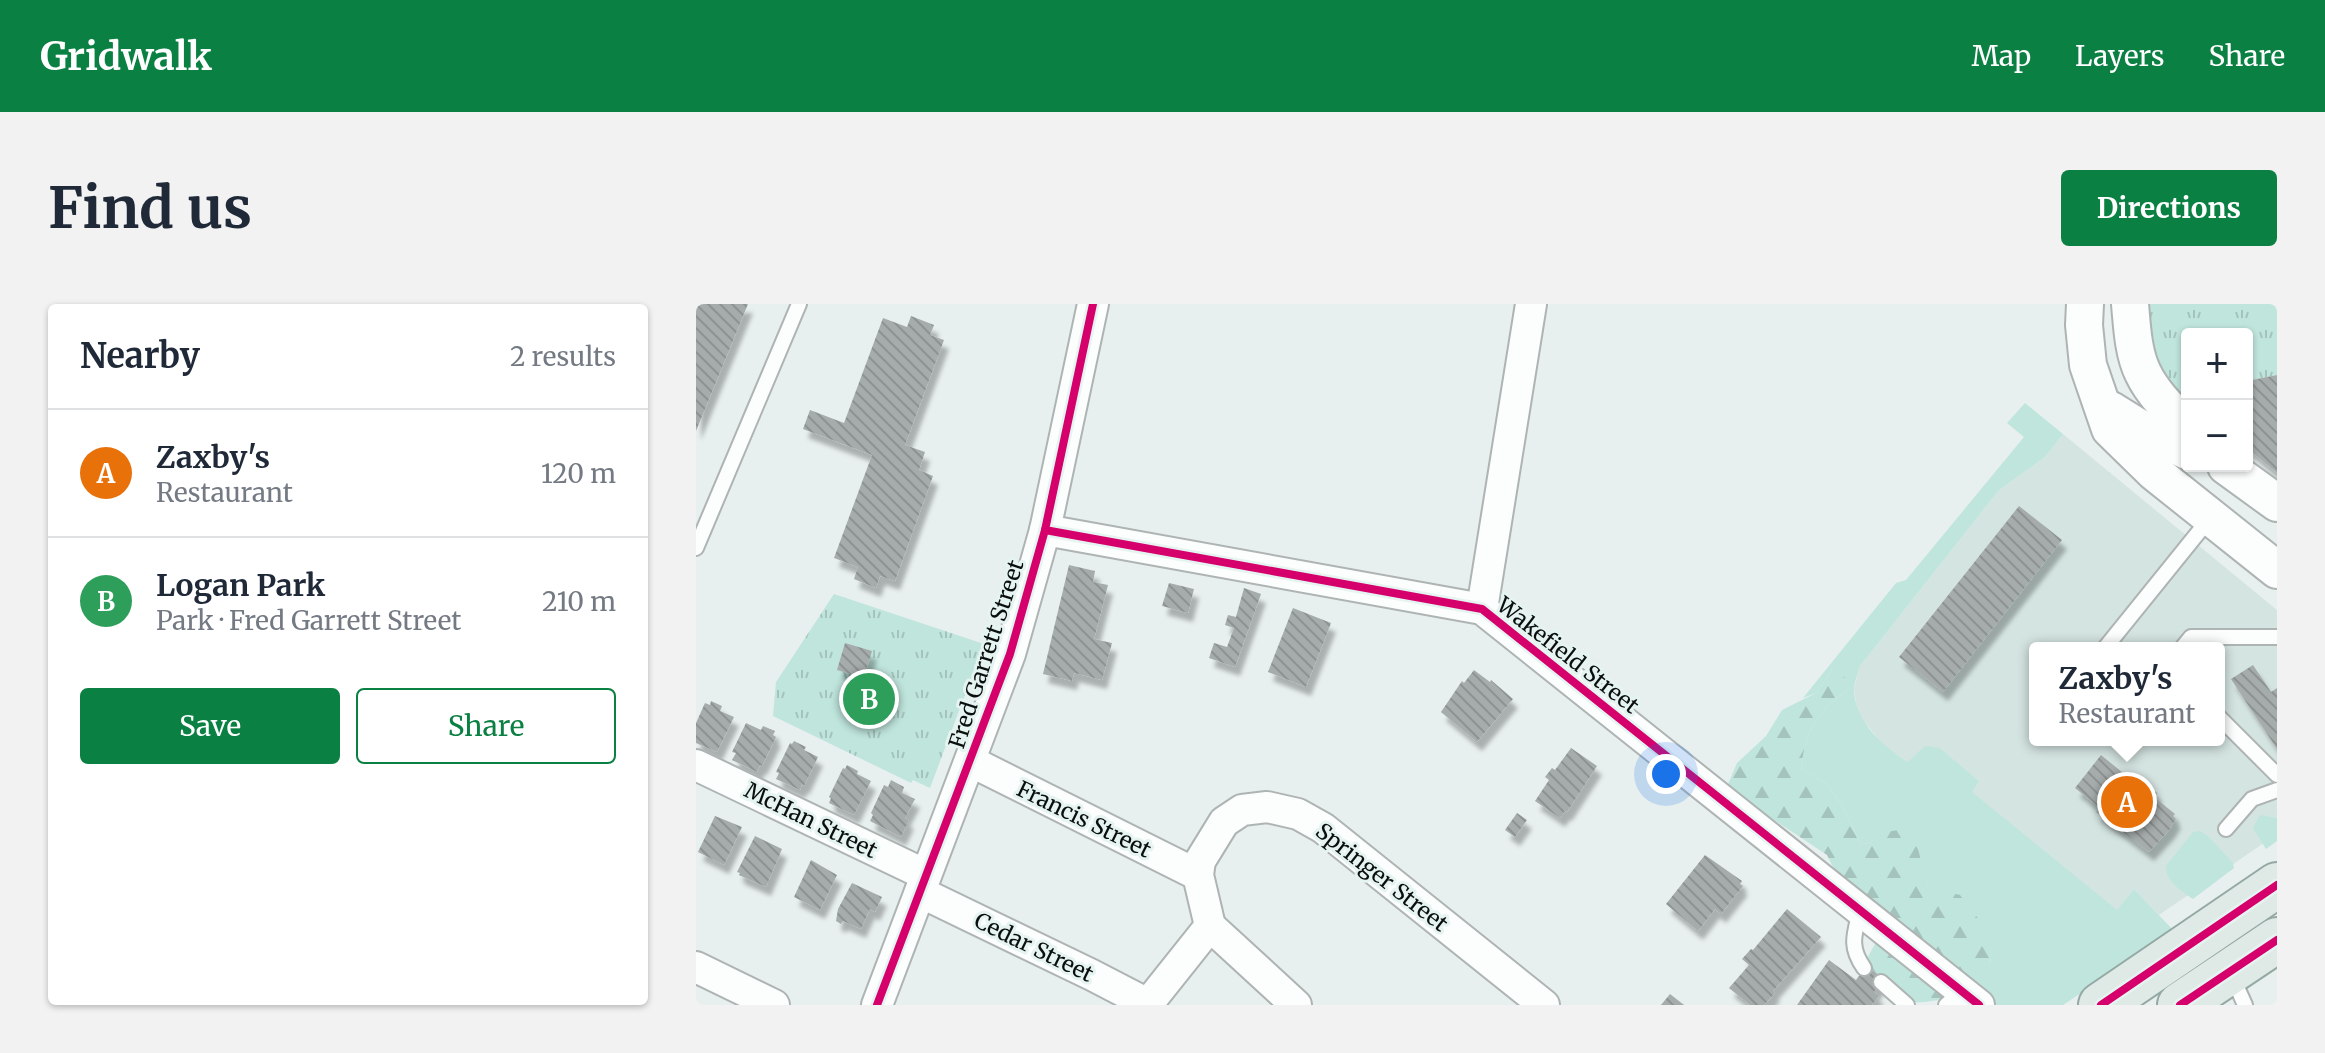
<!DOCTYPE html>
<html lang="en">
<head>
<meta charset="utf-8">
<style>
  :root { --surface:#fff; --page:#f2f2f3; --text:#1f2937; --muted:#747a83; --line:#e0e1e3; --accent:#0b8043 }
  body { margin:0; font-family:Merriweather,serif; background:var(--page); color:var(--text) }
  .controls { position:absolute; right:24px; top:24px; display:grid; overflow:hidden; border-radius:8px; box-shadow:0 2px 6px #0004 }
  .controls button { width:72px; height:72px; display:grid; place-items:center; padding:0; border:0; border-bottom:2px solid var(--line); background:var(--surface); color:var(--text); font:40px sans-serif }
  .you { position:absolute; left:970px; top:470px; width:28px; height:28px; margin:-20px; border:6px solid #fff; border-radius:50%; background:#1a73e8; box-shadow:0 0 0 12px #1a73e833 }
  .badge { display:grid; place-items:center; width:52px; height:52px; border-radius:50%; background:var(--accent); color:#fff; font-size:26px; font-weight:700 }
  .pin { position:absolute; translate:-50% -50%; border:4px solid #fff; box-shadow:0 2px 8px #0006 }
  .popup { position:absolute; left:1333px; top:338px; width:196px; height:104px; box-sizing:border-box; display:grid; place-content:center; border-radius:8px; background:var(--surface); filter:drop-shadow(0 2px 6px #0005); font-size:26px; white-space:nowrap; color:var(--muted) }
  .popup b { font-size:30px; color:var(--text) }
  .popup::after { content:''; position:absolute; left:50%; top:100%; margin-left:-16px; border:16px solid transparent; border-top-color:var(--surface) }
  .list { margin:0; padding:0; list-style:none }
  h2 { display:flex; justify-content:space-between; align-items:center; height:104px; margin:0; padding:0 32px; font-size:34px }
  h2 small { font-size:26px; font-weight:400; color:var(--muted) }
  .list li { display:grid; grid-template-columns:52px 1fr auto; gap:24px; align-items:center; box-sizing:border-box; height:128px; padding:0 32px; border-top:2px solid var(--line) }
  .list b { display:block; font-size:30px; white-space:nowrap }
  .list p { margin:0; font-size:26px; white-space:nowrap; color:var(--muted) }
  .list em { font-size:26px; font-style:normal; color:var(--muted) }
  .actions { display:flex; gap:16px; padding:24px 32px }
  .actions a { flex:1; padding:18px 0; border:2px solid var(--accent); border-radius:8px; text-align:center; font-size:28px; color:var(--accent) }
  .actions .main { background:var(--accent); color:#fff }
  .map { position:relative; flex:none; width:1581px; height:701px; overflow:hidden; border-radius:8px }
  header { display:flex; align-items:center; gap:48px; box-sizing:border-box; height:112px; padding:0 40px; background:var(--accent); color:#fff }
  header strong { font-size:38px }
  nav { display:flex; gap:44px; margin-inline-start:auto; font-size:28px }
  .intro { display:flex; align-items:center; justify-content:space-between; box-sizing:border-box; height:192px; padding:0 48px }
  h1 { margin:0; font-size:56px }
  .button { padding:20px 36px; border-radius:8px; background:var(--accent); color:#fff; font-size:28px; font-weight:700 }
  main { display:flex; gap:48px; padding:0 48px }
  aside { flex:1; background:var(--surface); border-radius:8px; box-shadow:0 2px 6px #0004 }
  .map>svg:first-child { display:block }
</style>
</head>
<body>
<header>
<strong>Gridwalk</strong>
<nav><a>Map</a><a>Layers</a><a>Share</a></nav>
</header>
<div class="intro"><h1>Find us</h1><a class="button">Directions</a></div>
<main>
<aside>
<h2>Nearby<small>2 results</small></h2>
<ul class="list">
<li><span class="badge" style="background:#e8710a">A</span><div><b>Zaxby's</b><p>Restaurant</p></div><em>120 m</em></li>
<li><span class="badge" style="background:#2e9e5b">B</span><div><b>Logan Park</b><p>Park · Fred Garrett Street</p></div><em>210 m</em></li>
</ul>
<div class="actions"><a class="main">Save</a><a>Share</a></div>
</aside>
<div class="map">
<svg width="1581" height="701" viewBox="0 0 1581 701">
  <defs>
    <pattern id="forest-firs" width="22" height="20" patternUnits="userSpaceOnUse" patternTransform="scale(2)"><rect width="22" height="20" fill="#bfe5dc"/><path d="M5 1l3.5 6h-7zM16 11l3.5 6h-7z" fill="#a3c3bc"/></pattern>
    <pattern id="park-tufts" width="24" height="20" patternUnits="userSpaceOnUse" patternTransform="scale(2)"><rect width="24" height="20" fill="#bfe5dc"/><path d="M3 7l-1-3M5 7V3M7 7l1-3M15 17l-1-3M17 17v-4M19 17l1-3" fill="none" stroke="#a3c3bc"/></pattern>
    <pattern id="building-back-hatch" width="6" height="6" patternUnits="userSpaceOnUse" patternTransform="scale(2)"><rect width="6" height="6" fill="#a5acab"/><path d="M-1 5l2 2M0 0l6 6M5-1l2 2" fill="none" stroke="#8d9392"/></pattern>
    <filter id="shadow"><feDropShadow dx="5" dy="9" stdDeviation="2" flood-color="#0004"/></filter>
  </defs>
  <rect width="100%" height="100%" fill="#e8f0ef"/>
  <!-- built -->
  <path fill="#d4e4e1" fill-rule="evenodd" d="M1367,130l214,176v224l-118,81 -25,-26 -17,22 -146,-119 8,-11 -38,-32 -33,13 -23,-15 -27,-33 -4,-25 6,-23 139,-176 46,-33zM1339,344h184v92h-184z"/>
  <!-- grass -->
  <g fill="#bfe5dc">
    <path d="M1329,99l38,31 -18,23 -46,33 -139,176c-2,8 -6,17 -6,25 2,32 29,55 54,71l17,-16 15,2 39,33 -7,11 145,118 17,-21 40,42 -111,74h-66l-17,-13 3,-14 8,-18 -63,-72 -4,-13 -43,-42 -11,10 -9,1 -20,-40 -15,-21 -25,-14c5,-38 14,-55 45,-78l-13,-22 -17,24 -13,5 93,-115 10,-3 118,-143 -17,-14z"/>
    <polygon points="1564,511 1581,514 1581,537 1570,545 1557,524"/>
    <path d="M1504,527l8,5 25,27 1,5 -41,31c-11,-7 -28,-19 -27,-33l27,-34z"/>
  </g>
  <!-- forest -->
  <path fill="url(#forest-firs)" d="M1137,365c12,4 13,9 13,22 -31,23 -40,40 -45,78l25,14 15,21 20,40 9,-1 10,-10 19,-3 18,15 11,43 32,7c14,19 37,41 30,67 -3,10 -8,19 -10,30 -28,4 -52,13 -80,10l-35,-40 10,-18 11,-28 -8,-12 -20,-12 -21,-17 -10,-20 -68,-45 -15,-5 -18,-16 11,-26 29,-27 16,-26 34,-17z"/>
  <!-- park -->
  <g fill="url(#park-tufts)">
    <polygon points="1443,0 1581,0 1581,71 1551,77 1551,30 1491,30 1491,90 1485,91 1447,50"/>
    <polygon points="138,290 288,340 234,484 217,476 215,479 77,412 80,378"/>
  </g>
  <!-- building -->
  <g fill="url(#building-back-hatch)" filter="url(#shadow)">
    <polygon points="0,0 52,0 0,127"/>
    <polygon points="215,12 238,21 234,31 248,36 209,141 229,148 223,166 237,172 199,277 184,272 180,284 158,275 162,263 138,254 176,151 107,125 114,106 148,119 187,14 211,23"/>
    <polygon points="1581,71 1581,169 1551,144 1551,77"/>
    <polygon points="1323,202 1366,236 1247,388 1203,353"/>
    <polygon points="373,261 399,267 397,278 412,281 398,335 416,339 406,376 378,369 376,377 347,370"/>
    <polygon points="473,279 498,285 492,309 466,302"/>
    <polygon points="548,284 565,290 539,363 513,354 518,339 531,343 538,324 529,321 532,311 540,313"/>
    <polygon points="597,304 635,319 610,383 572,368"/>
    <polygon points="149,339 176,347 168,374 141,366"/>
    <polygon points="1557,361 1575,388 1581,384 1581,445 1535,375"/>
    <polygon points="778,366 794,378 795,376 817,395 781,438 745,408 766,377 768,379"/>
    <polygon points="15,397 26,402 24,407 38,413 21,448 0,439 0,419 9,399 14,401"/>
    <polygon points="50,419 65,426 67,422 79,427 77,431 80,433 66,462 64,461 61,468 36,456 40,449 36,448"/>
    <polygon points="98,437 110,443 108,446 122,453 108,482 106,480 104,486 80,475 83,469 80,468 94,439 96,440"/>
    <polygon points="875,444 901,462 871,508 869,507 864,514 839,497 853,476 849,473 856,464 859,466"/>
    <polygon points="1405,451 1432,473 1435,468 1461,489 1458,493 1479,510 1477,512 1480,515 1474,525 1453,548 1400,508 1404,504 1379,484"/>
    <polygon points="151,461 162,467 161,470 175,477 158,511 133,499 135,494 133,493 147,464 149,465"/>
    <polygon points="195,476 208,483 206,489 219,495 209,514 213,516 205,533 174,517 177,511 175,509 188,481 192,483"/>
    <polygon points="821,509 831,516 819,533 809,526"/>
    <polygon points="19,512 46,523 28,561 2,548"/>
    <polygon points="59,532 86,545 70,583 43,571 44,569 41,568"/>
    <polygon points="1009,551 1046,577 1044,580 1047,582 1025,610 1019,605 1002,627 970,600"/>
    <polygon points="115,556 141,571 124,606 98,593"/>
    <polygon points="156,579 186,593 179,608 174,605 165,625 147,617 145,620 140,617 142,605"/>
    <polygon points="1091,605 1125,633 1077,687 1079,689 1068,701 1054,701 1033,684 1053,661 1046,655 1055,645 1057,646"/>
    <polygon points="1133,656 1160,676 1170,662 1188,675 1178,688 1183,692 1176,701 1101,701"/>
    <polygon points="974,690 988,701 965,701"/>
  </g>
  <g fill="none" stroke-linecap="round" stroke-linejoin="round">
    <defs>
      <g id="service">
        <polyline points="0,244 103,0"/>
        <polyline points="1409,344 1514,214"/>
        <polyline points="1486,344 1495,333 1581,333"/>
        <polyline points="1523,413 1581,471"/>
        <polyline points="1530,525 1556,495 1581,486"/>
        <path d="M1164,607c-6,24 -11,36 4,57"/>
        <polyline points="1536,672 1549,701"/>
        <polyline points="1185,678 1211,701"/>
        <polyline points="1250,701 1266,687"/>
      </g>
      <g id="minor">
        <polyline points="349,226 786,305 1283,701"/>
        <polyline points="786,305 835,0"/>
        <polyline points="274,457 502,571"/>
        <polyline points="0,461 230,571"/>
        <polyline points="224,588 396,671 452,700"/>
        <polyline points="514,622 600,701"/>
        <polyline points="0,663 78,701"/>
        <polyline points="181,701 314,350 349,226 397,0"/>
        <polyline points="451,701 514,622 502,571 504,557 528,518 546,506 571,503 602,510 627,524 848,701"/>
      </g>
      <g id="tertiary">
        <polyline points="1389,0 1388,21 1392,61 1414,125 1458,168 1581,266"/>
        <path d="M1434,0c2,22 3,49 13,69 10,21 28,38 44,54"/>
        <polyline points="1415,106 1447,126 1491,147"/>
        <polyline points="1530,162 1581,199"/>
      </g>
      <g id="primary">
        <polyline points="1405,701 1581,581"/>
        <polyline points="1484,701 1581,636"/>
      </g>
    </defs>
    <!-- service casing -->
    <use href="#service" stroke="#aeb4b3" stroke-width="18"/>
    <!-- minor casing -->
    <use href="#minor" stroke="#aeb4b3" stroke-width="34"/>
    <!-- tertiary casing -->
    <use href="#tertiary" stroke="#aeb4b3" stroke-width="40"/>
    <!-- primary casing -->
    <use href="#primary" stroke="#94a8a4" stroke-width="48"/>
    <!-- service -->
    <use href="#service" stroke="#fcfdfd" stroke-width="14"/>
    <!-- minor -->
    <use href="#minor" stroke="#fcfdfd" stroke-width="30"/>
    <!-- tertiary -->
    <use href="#tertiary" stroke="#fcfdfd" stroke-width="36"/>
    <!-- primary -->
    <use href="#primary" stroke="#dfeae7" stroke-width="44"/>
    <defs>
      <g id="cycleway">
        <polyline points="349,226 786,305 1283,701"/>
        <polyline points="181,701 314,350 349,226 397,0"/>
        <polyline points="1405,701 1581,581"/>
        <polyline points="1484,701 1581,636"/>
      </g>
    </defs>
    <!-- cycleway casing -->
    <use href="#cycleway" stroke="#e5f4f0" stroke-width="13"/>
    <!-- cycleway -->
    <use href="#cycleway" stroke="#d6006c" stroke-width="8"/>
  </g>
  <g text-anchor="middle" stroke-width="6" stroke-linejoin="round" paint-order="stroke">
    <!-- street labels -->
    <g font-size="22" fill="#0a0f0e" stroke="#e5f4f0">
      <text transform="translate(290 350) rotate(-72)" y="8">Fred Garrett Street</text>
      <text transform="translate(872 351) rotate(38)" y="8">Wakefield Street</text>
      <text transform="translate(388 515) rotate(26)" y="8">Francis Street</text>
      <text transform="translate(115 516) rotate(26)" y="8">McHan Street</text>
      <text transform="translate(686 573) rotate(38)" y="8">Springer Street</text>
      <text transform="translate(338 643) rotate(26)" y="8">Cedar Street</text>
    </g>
  </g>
</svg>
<div class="controls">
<button>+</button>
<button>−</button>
</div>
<div class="you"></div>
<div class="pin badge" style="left:1431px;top:498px;background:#e8710a">A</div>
<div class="popup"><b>Zaxby's</b>Restaurant</div>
<div class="pin badge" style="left:173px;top:395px;background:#2e9e5b">B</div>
</div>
</main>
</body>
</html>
